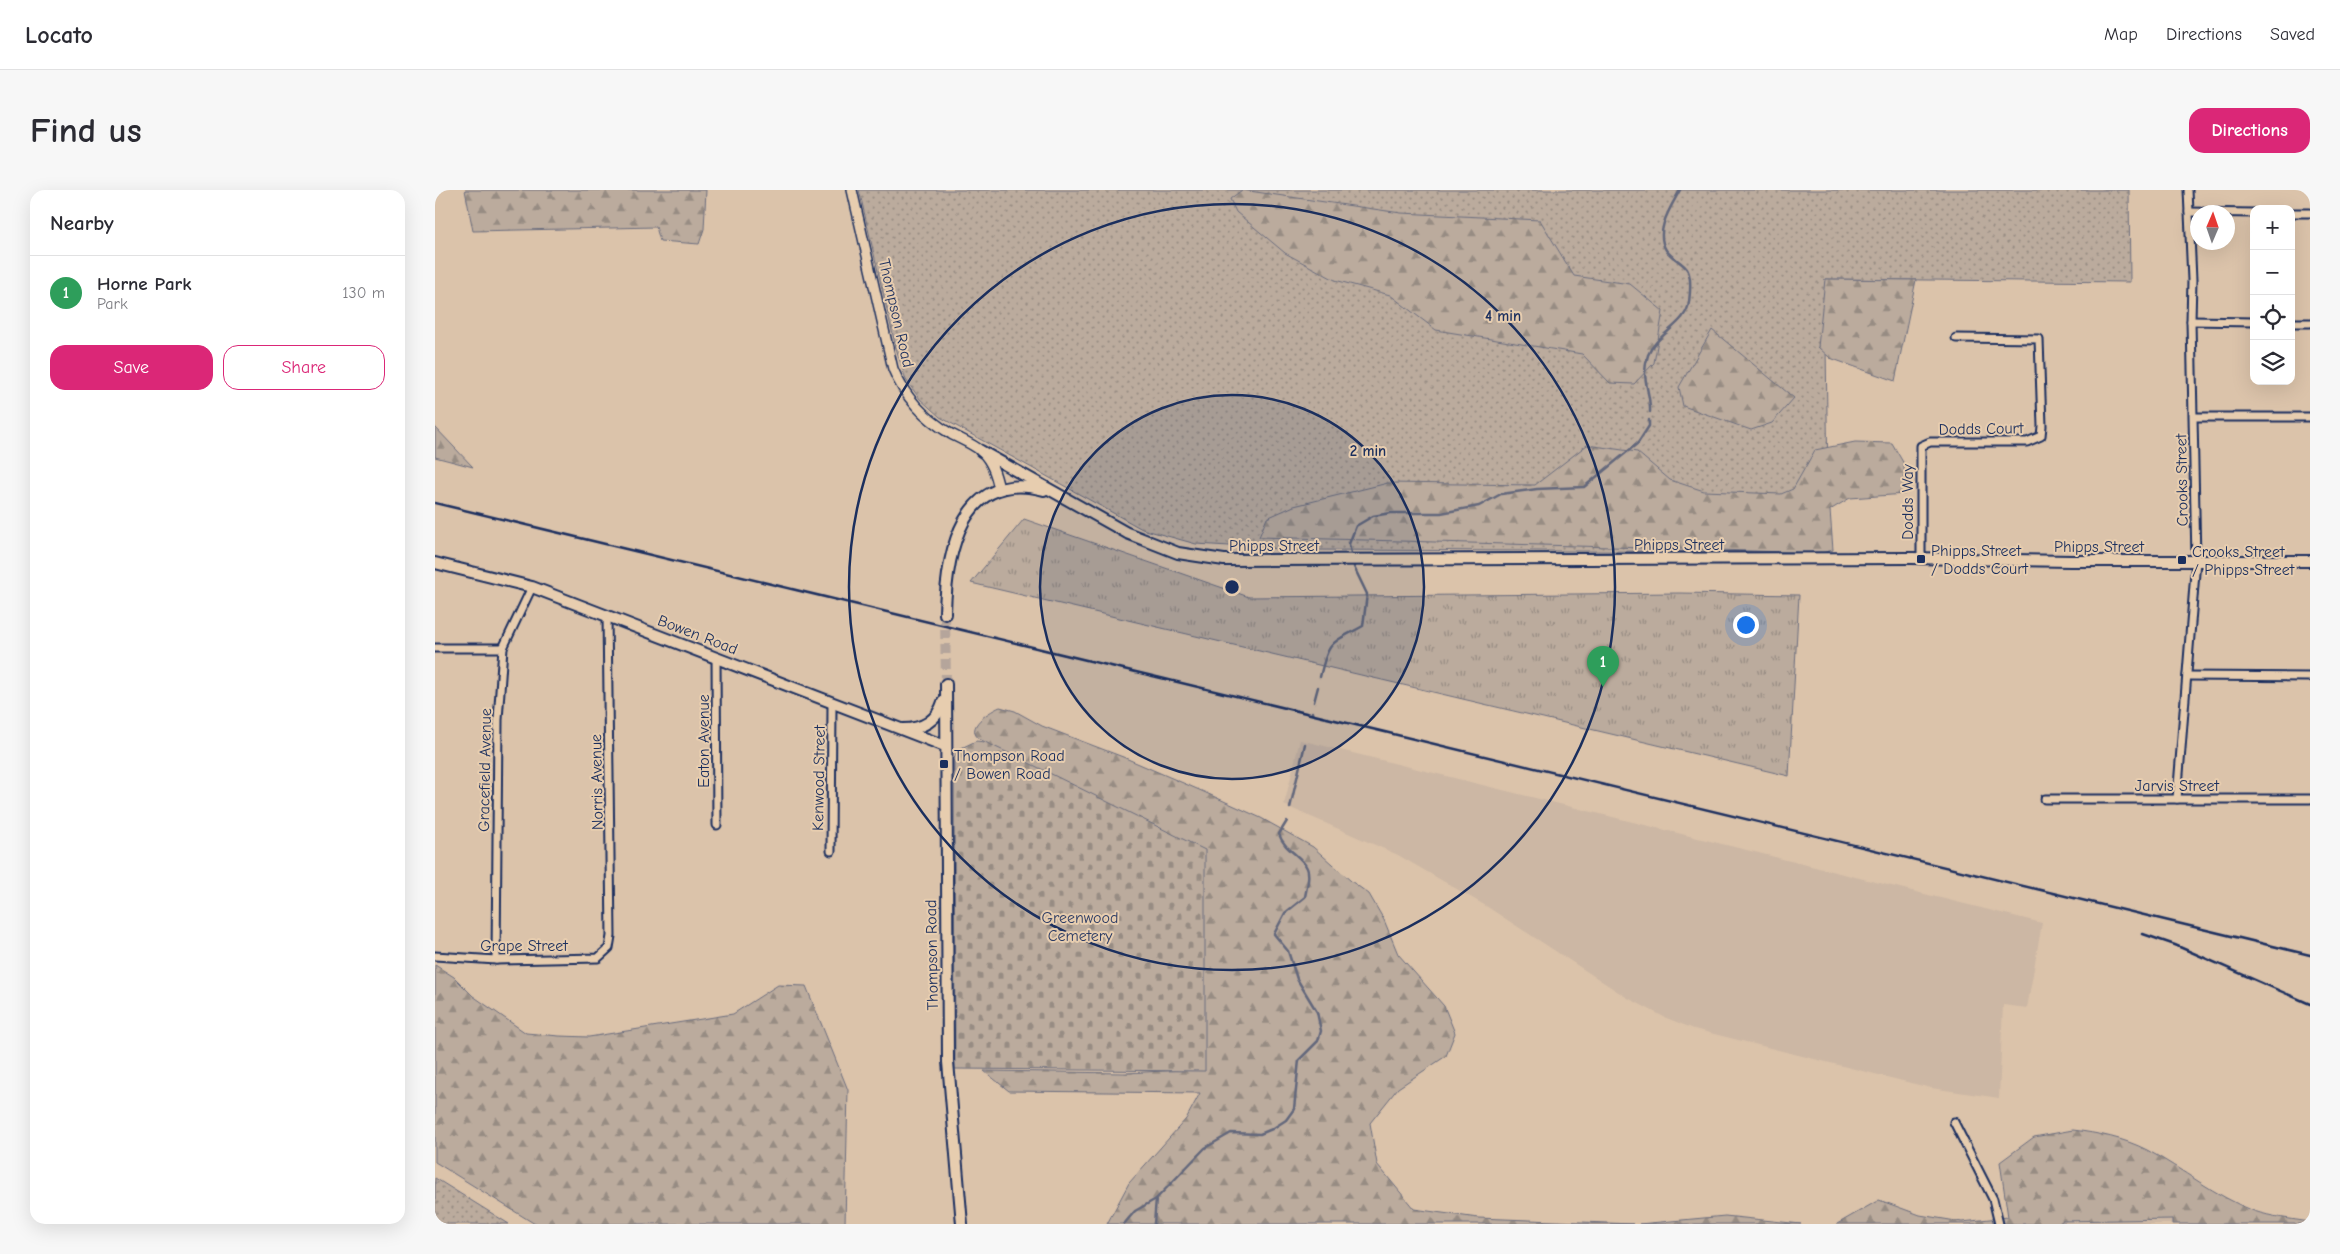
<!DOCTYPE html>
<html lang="en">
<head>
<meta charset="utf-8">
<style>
  :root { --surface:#fff; --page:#f7f7f7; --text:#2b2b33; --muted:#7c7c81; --line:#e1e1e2; --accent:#db2777 }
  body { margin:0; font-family:"Comic Neue",sans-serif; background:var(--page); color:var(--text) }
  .controls { position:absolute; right:15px; top:15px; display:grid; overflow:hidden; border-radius:10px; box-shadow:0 5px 20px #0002 }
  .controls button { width:45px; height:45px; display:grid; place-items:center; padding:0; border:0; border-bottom:1px solid var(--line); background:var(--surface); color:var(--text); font:25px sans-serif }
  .compass { position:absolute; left:1755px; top:15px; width:45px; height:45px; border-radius:50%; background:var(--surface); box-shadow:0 5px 20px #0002; rotate:2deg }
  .you { position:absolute; left:1310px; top:434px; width:18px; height:18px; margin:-12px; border:4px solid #fff; border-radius:50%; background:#1a73e8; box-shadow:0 0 0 8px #1a73e833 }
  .badge { display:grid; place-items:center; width:32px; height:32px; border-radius:50%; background:var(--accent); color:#fff; font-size:16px; font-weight:700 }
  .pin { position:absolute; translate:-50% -41px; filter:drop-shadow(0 1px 2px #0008) }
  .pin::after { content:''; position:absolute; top:26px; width:18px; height:15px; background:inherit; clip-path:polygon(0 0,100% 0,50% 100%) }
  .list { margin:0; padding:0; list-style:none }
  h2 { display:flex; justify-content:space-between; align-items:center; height:65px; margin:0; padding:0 20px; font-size:21px }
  h2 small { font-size:16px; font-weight:400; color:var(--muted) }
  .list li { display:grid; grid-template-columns:32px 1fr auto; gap:15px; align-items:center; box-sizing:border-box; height:75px; padding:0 20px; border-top:1px solid var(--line) }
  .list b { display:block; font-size:19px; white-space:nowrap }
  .list p { margin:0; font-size:16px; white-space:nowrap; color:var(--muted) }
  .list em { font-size:16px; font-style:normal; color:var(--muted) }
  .actions { display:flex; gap:10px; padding:15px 20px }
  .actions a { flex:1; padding:11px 0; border:1px solid var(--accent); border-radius:15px; text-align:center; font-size:18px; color:var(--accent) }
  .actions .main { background:var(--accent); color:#fff }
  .icon { flex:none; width:28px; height:28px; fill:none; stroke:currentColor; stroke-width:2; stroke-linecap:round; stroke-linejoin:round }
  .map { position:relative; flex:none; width:1875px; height:1034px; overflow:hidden; border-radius:15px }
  header { display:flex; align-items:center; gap:30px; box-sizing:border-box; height:70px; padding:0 25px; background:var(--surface); border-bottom:1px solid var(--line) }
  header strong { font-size:24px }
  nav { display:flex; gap:28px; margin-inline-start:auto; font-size:18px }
  .intro { display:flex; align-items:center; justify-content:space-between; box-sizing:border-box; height:120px; padding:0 30px }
  h1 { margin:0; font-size:35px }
  .button { padding:12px 22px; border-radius:15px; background:var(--accent); color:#fff; font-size:18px; font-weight:700 }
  main { display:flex; gap:30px; padding:0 30px }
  aside { flex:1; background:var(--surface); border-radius:15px; box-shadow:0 5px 20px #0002 }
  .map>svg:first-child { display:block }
</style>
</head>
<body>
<header>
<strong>Locato</strong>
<nav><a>Map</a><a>Directions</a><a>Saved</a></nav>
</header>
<div class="intro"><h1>Find us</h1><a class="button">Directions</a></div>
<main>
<aside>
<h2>Nearby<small></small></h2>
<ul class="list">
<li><span class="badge" style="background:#2e9e5b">1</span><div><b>Horne Park</b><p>Park</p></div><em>130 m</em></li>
</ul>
<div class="actions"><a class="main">Save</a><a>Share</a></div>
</aside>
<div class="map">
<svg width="1875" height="1034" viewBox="0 0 1875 1034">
  <defs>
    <pattern id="grass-dots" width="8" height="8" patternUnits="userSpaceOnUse" patternTransform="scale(1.25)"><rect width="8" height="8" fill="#bbab9d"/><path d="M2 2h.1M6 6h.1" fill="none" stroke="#978c83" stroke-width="1.8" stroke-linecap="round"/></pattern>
    <pattern id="forest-firs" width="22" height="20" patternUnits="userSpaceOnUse" patternTransform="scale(1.25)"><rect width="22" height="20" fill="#bbab9d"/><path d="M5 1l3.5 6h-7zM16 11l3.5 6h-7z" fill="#978c83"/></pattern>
    <pattern id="cemetery-stones" width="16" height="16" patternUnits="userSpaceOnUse" patternTransform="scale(1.25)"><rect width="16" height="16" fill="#bbab9d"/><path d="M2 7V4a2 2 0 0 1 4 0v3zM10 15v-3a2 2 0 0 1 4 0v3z" fill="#978c83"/></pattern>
    <pattern id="park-tufts" width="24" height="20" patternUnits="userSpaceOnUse" patternTransform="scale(1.25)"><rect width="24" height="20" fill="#bbab9d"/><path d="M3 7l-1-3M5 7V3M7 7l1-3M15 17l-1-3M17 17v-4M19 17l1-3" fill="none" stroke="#978c83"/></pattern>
  </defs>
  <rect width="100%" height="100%" fill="#dbc3aa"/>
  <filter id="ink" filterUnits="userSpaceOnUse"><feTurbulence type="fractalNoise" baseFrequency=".02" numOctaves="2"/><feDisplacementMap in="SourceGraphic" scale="10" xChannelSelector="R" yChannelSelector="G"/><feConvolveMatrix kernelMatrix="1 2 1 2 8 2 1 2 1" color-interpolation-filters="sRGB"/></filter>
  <g filter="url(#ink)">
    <!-- built -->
    <g fill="#ccb7a4">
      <polygon points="865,550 1607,733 1592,818 1568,815 1564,908 1496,898 1259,839 1229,827 1191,807 1051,716 963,665 849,615"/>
      <polygon points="1737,1029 1737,1034 1623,1034 1627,1031"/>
    </g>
    <!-- grass -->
    <g fill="url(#grass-dots)" stroke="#6b6d7e">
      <polygon points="424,0 1694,0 1695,92 1390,89 1394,362 862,360 761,354 707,339 505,227 485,209 471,190 461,158"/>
      <polygon points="0,988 74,1034 0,1034"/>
    </g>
    <!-- forest -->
    <g fill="url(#forest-firs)" stroke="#6b6d7e">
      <polygon points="30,0 271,0 269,39 264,54 225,51 221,37 38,41"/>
      <polygon points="807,0 966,23 1105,30 1139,86 1195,94 1228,121 1219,173 1199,194 1175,193 1147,164 1001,140 955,105 900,90 850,63 801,22 795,9"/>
      <polygon points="1390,89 1481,90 1460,191 1395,168 1383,157"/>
      <polygon points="1277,140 1359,208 1337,233 1316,240 1248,216 1244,197"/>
      <polygon points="0,237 38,277 0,267"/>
      <polygon points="1420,252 1457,253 1469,274 1470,304 1415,308 1395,320 1398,360 1387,363 824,347 832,328 859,316 953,293 1100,295 1152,255 1202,262 1235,290 1269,301 1346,304 1358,299 1380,260"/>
      <path d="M565,517l15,4 27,15 81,31 81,35 57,26 52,29 38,34 18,13 15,26 14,34 46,52 11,27 -9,23 -48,32 -28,35 7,41 37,45 64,9 155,6h-526l22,-41 57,-64 14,-26 -191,-2 -25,-20 141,2 79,-4 -219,-327c-25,-11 1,-29 15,-35z"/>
      <polygon points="0,775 19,787 38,806 91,843 124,846 154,847 298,824 343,795 371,796 413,900 410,1034 100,1034 0,972"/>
      <path d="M1638,940c24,3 51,8 74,20 36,19 68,46 107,61 18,6 37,8 56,11v2h-138v-5l-110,2 -4,3h-221l42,-24 41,15 42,7 46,-5 -8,-55 34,-25z"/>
      <polygon points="1290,1026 1366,1034 1204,1034"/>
    </g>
    <!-- cemetery -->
    <polygon fill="url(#cemetery-stones)" stroke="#6b6d7e" points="541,551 550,552 590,571 770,660 770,881 520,879 519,569 522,560"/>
    <!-- park -->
    <polygon fill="url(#park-tufts)" stroke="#6b6d7e" points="589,329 814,407 1245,403 1364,405 1354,586 536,393"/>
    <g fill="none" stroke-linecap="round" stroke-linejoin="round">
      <!-- stream -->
      <g stroke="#64677b" stroke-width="2.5">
        <path d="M1215,222c1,-21 -10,-33 -2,-57 8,-21 39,-31 41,-53 1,-9 3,-22 -1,-31 -3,-8 -16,-12 -22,-21 -12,-19 5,-43 14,-60"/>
        <polyline points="916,363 914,354 921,336 938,326 956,323 1006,323 1044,316 1066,304 1102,299 1149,297 1203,253 1214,236 1214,230"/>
        <path d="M885,487c9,-38 11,-33 43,-51l4,-32 -13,-27"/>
        <polyline points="879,512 883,497"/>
        <polyline points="877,524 877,522"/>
        <polyline points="855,618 870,554"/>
        <path d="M689,1034l11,-13 21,-12 49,-51 26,-15 29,1 12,-5 14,-9 8,-11 5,-49 19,-19 3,-10 -4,-19 -20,-33 -9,-28 -14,-17 11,-21 20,-16c1,-8 6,-21 2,-29 -6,-13 -23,-18 -28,-34l8,-13"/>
        <polyline points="719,1034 721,1009"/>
      </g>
      <!-- secondary-tunnel -->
      <polyline stroke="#b5a59b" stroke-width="10" stroke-dasharray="10 5" stroke-linecap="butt" points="510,424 511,494"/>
      <defs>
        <g id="minor">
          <polyline points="1754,22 1819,23"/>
          <polyline points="1856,23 1875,23"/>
          <polyline points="1756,131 1819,132"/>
          <polyline points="1856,133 1875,133"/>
          <polyline points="1759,227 1875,227"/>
          <polyline points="1486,369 1486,256 1495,252 1592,252 1606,246 1607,236 1604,149 1521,148"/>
          <polyline points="0,458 68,458"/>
          <polyline points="281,467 282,635"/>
          <polyline points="1752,486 1875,487"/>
          <polyline points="1610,609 1875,609"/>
          <polyline points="1742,609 1761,370 1756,131 1757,90 1753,0"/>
          <polyline points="396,661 397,514"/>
          <polyline points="0,766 61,770 163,768 174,758 176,746 172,425"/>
          <polyline points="61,770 63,530 68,458 97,397"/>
          <polyline points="1519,932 1558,1009 1564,1034"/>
        </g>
        <path id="tertiary" d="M417,0l41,179c12,29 31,49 58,65 9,5 22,10 30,17 11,10 15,24 18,38"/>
        <g id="secondary">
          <polyline points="546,261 692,343 743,363 789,370 1477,368 1636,371 1875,371"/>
          <polyline points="0,373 97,397 510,556"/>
          <path d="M510,424c1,-61 17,-146 99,-124"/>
          <polyline points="511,494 513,872 527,1034"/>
          <path d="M468,539c19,0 34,-8 40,-27"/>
        </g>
      </defs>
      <!-- minor casing -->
      <use href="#minor" stroke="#1b2f5e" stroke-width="11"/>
      <!-- tertiary casing -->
      <use href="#tertiary" stroke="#1b2f5e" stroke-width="12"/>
      <!-- secondary casing -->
      <use href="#secondary" stroke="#1b2f5e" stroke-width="14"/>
      <!-- minor -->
      <use href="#minor" stroke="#e7cdaf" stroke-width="7"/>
      <!-- tertiary -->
      <use href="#tertiary" stroke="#e7cdaf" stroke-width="9"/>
      <!-- secondary -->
      <use href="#secondary" stroke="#e7cdaf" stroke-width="10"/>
      <!-- rail -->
      <g stroke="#1b2f5e" stroke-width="2.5">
        <polyline points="0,313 1875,765"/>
        <polyline points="1708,744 1740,755 1875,814"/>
      </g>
    </g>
  </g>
  <!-- distance rings -->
  <circle cx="797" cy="397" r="192" fill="#1b2f5e" fill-opacity=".12"/>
  <g fill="none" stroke="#1b2f5e" stroke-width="2.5">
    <circle cx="797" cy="397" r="192"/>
    <circle cx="797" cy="397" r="383"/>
  </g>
  <!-- markers -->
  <g fill="#1b2f5e" stroke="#e7cdaf" stroke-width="2">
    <rect x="1481" y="364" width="10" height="10" rx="2.5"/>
    <rect x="1742" y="365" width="10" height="10" rx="2.5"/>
    <rect x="504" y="569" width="10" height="10" rx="2.5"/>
  </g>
  <g text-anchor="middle" stroke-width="4" stroke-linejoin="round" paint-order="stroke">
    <!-- street labels -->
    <g font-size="16" fill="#1b2f5e" stroke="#e7cdaf">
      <text transform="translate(462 123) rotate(77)" y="6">Thompson Road</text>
      <text transform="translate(1546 238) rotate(-1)" y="6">Dodds Court</text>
      <text transform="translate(1746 290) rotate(-91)" y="6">Crooks Street</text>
      <text transform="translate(1472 312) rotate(-90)" y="6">Dodds Way</text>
      <text x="1244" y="360">Phipps Street</text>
      <text x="839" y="361">Phipps Street</text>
      <text x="1664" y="362">Phipps Street</text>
      <text transform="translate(263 444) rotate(21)" y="6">Bowen Road</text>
      <text transform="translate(268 551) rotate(-90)" y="6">Eaton Avenue</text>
      <text transform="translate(49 580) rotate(-89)" y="6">Gracefield Avenue</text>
      <text transform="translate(383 588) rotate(-89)" y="6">Kenwood Street</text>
      <text transform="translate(161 592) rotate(-91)" y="6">Norris Avenue</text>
      <text x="1742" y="601">Jarvis Street</text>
      <text x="89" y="761">Grape Street</text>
      <text transform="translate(496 765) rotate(-91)" y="6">Thompson Road</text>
    </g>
    <!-- poi labels -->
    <g font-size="16" fill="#1b2f5e" stroke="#e7cdaf" text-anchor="start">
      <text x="1496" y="366">Phipps Street<tspan x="1496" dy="18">/ Dodds Court</tspan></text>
      <text x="1757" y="367">Crooks Street<tspan x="1757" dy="18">/ Phipps Street</tspan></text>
      <text x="519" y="571">Thompson Road<tspan x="519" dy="18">/ Bowen Road</tspan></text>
    </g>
    <!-- park labels -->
    <g font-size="16" fill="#2b3b64" stroke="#e7cdaf">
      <text x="645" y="733">Greenwood<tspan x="645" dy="18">Cemetery</tspan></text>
    </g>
  </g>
  <circle cx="797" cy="397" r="8" fill="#1b2f5e" stroke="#e7cdaf" stroke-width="2.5"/>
  <g font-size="15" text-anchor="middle" font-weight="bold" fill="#1b2f5e" stroke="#e7cdaf" stroke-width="4" stroke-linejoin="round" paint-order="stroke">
    <text x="1068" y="131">4 min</text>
    <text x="933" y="266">2 min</text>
  </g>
</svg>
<div class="controls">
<button>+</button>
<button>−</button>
<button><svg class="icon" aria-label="locate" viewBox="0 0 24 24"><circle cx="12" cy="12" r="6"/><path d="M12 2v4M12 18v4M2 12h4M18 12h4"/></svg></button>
<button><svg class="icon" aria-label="layers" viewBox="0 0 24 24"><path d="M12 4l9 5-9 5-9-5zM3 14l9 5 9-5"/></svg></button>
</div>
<svg class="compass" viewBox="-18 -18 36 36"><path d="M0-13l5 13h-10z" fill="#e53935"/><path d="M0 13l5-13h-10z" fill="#7c7c81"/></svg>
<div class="you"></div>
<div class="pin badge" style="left:1168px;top:497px;background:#2e9e5b">1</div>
</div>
</main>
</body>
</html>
